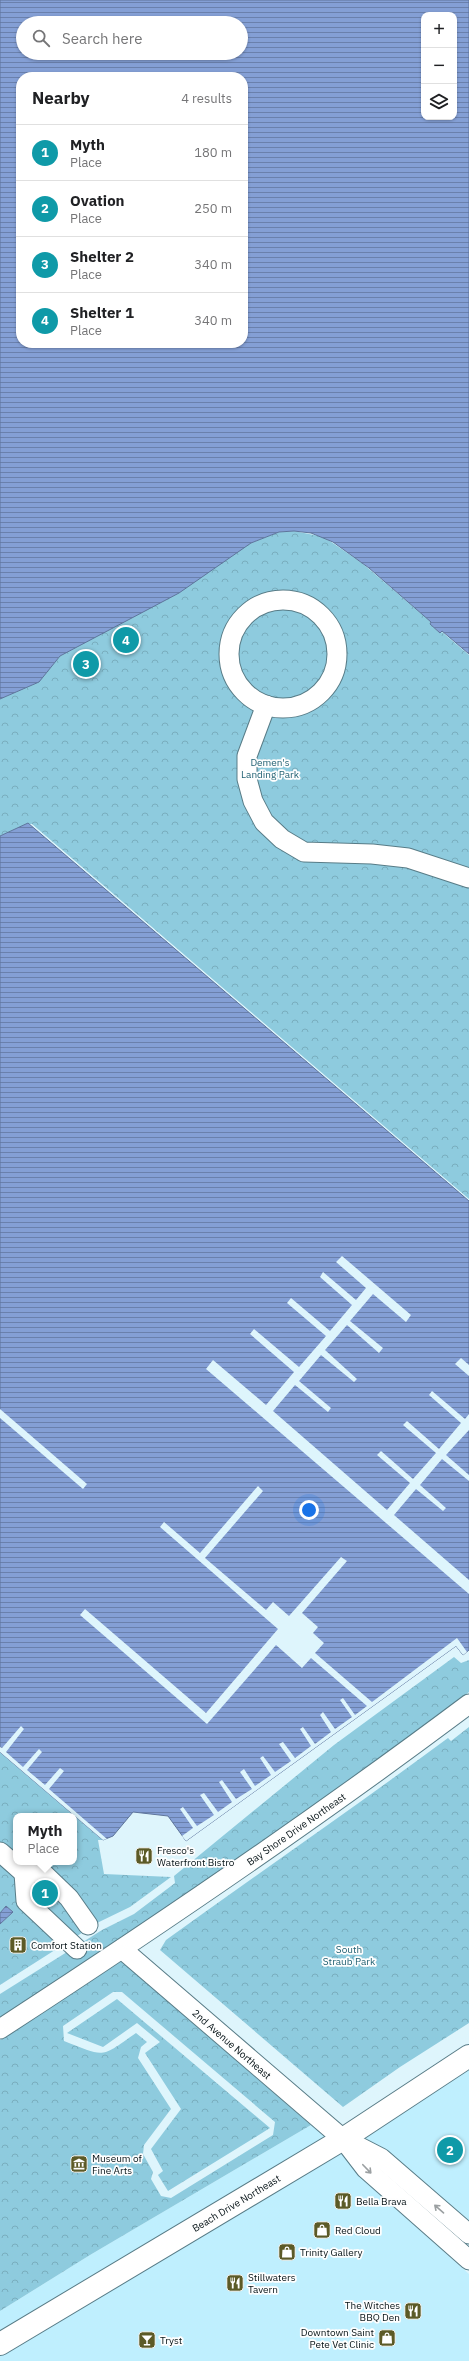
<!DOCTYPE html>
<html lang="en">
<head>
<meta charset="utf-8">
<style>
  :root { --surface:#fff; --page:#f2f2f2; --text:#202124; --muted:#757577; --line:#e0e0e0; --accent:#ea580c }
  body { margin:0; font-family:"IBM Plex Sans",sans-serif; background:var(--page); color:var(--text) }
  .controls { position:absolute; right:12px; top:12px; display:grid; overflow:hidden; border-radius:8px; box-shadow:0 1px 3px #0004 }
  .controls button { width:36px; height:36px; display:grid; place-items:center; padding:0; border:0; border-bottom:1px solid var(--line); background:var(--surface); color:var(--text); font:20px sans-serif }
  .you { position:absolute; left:309px; top:1510px; width:14px; height:14px; margin:-10px; border:3px solid #fff; border-radius:50%; background:#1a73e8; box-shadow:0 0 0 6px #1a73e833 }
  .badge { display:grid; place-items:center; width:26px; height:26px; border-radius:50%; background:var(--accent); color:#fff; font-size:13px; font-weight:700 }
  .pin { position:absolute; translate:-50% -50%; border:2px solid #fff; box-shadow:0 1px 4px #0006 }
  .popup { position:absolute; left:13px; top:1813px; width:64px; height:52px; box-sizing:border-box; display:grid; place-content:center; border-radius:8px; background:var(--surface); filter:drop-shadow(0 1px 3px #0005); font-size:13px; white-space:nowrap; color:var(--muted) }
  .popup b { font-size:15px; color:var(--text) }
  .popup::after { content:''; position:absolute; left:50%; top:100%; margin-left:-8px; border:8px solid transparent; border-top-color:var(--surface) }
  .list { margin:0; padding:0; list-style:none }
  h2 { display:flex; justify-content:space-between; align-items:center; height:52px; margin:0; padding:0 16px; font-size:17px }
  h2 small { font-size:13px; font-weight:400; color:var(--muted) }
  .list li { display:grid; grid-template-columns:26px 1fr auto; gap:12px; align-items:center; box-sizing:border-box; height:56px; padding:0 16px; border-top:1px solid var(--line) }
  .list b { display:block; font-size:15px; white-space:nowrap }
  .list p { margin:0; font-size:13px; white-space:nowrap; color:var(--muted) }
  .list em { font-size:13px; font-style:normal; color:var(--muted) }
  .icon { flex:none; width:22px; height:22px; fill:none; stroke:currentColor; stroke-width:2; stroke-linecap:round; stroke-linejoin:round }
  .map { position:relative; flex:none; width:469px; height:2361px; overflow:hidden }
  .search { position:absolute; background:var(--surface); box-shadow:0 1px 3px #0004; left:16px; top:16px; width:232px; height:44px; display:flex; align-items:center; gap:10px; box-sizing:border-box; padding:0 14px; border-radius:22px; color:var(--muted); font-size:15px }
  .panel { position:absolute; background:var(--surface); box-shadow:0 1px 3px #0004; left:16px; top:72px; width:232px; height:276px; border-radius:16px }
  .map>svg:first-child { display:block }
</style>
</head>
<body>
<div class="map">
<svg width="469" height="2361" viewBox="0 0 469 2361">
  <defs>
    <pattern id="park-crowns" width="20" height="18" patternUnits="userSpaceOnUse"><rect width="20" height="18" fill="#8ecbde"/><path d="M2 6a3 3 0 1 1 6 0M12 15a3 3 0 1 1 6 0" fill="none" stroke="#79adbe"/></pattern>
    <pattern id="water-rules" width="6" height="5" patternUnits="userSpaceOnUse"><rect width="6" height="5" fill="#849fd5"/><path d="M0 2.5h6" fill="none" stroke="#6a80ac"/></pattern>
  </defs>
  <rect width="100%" height="100%" fill="#def5fc"/>
  <!-- built -->
  <g fill="#bfeffe">
    <polygon points="469,2067 469,2221 387,2151 362,2138"/>
    <polygon points="311,2125 327,2138 0,2334 0,2311 90,2255"/>
    <polygon points="340,2152 360,2177 469,2274 469,2361 0,2361 0,2355"/>
  </g>
  <!-- park -->
  <g fill="url(#park-crowns)" fill-rule="evenodd">
    <polygon points="294,531 324,537 362,563 431,622 430,624 440,633 442,632 469,655 469,1199 32,824 27,824 0,836 0,699 38,682 60,656 251,543 279,532"/>
    <polygon points="454,1657 461,1663 469,1660 469,1692 363,1772 124,1937 122,1936 116,1942 0,2018 0,1994 102,1930 134,1914 175,1883 174,1876 334,1745"/>
    <path d="M469,1727v296l-69,44 -57,40 -183,-157 6,-10c94,-68 189,-133 282,-202l3,3z"/>
    <path d="M0,1752l103,88h-5l6,34 67,3 -41,30 -31,15 -99,63v-61l13,-12 -7,-6 -6,7zM16,1816h58v46h-58z"/>
    <path d="M121,1961l190,164 -221,130 -90,56v-271zM113,1992h9l153,130 -2,13 -102,63 -10,-2 -10,-17 2,-7 -10,-18 1,-9 27,-36 -33,-51 3,-11 6,-5 -11,-9c-37,26 -30,24 -72,8l-1,-15z"/>
    <polygon points="117,1999 270,2128 168,2191 158,2175 163,2171 151,2149 181,2109 145,2053 160,2042 137,2023 103,2047 67,2033"/>
  </g>
  <!-- water -->
  <g fill="url(#water-rules)" stroke="#5e759c" fill-rule="evenodd">
    <path d="M0,0h469v654l-27,-23 -2,2 -10,-9 1,-2 -62,-54 -36,-26 -22,-9 -17,-2 -15,1 -28,11 -72,50 -119,63 -21,26 -39,17zM424,15h30v102h-30zM23,23h218v30h-218zM21,77h222v266h-222z"/>
    <polygon points="28,823 469,1201 469,1650 463,1655 456,1646 186,1841 168,1816 133,1812 113,1836 103,1840 0,1752 0,836"/>
    <polygon points="6,1906 13,1912 0,1924 0,1913"/>
  </g>
  <!-- pier -->
  <g fill="#def5fc">
    <polygon points="342,1256 411,1315 406,1322 373,1294 350,1321 383,1348 379,1353 347,1325 325,1350 357,1379 354,1382 321,1355 299,1381 331,1408 328,1412 295,1385 273,1411 387,1510 410,1483 377,1455 381,1451 413,1479 436,1453 403,1425 407,1421 439,1449 461,1423 429,1395 432,1391 465,1419 469,1414 469,1430 446,1455 469,1475 469,1481 442,1459 420,1485 446,1508 443,1511 416,1489 394,1515 469,1580 469,1594 206,1369 213,1360 266,1405 294,1372 250,1334 254,1329 299,1367 326,1336 287,1303 291,1298 330,1331 352,1305 320,1277 323,1272 356,1300 366,1288 336,1262"/>
    <polygon points="461,1358 469,1365 469,1376 455,1364"/>
    <polygon points="0,1409 87,1484 83,1489 0,1418"/>
    <polygon points="258,1486 263,1491 205,1558 266,1610 273,1602 289,1616 341,1557 347,1561 302,1613 318,1627 313,1633 324,1643 315,1653 372,1702 457,1638 467,1652 463,1655 456,1646 186,1841 182,1836 193,1828 180,1809 183,1807 197,1826 214,1815 200,1795 204,1793 218,1812 232,1802 219,1782 222,1780 236,1799 252,1789 240,1772 244,1769 255,1786 271,1775 260,1758 263,1756 275,1772 291,1761 279,1744 283,1742 295,1758 311,1746 300,1729 303,1727 315,1744 331,1732 320,1715 323,1712 335,1729 352,1717 340,1700 343,1698 355,1715 367,1706 311,1658 302,1668 276,1645 207,1724 80,1615 85,1609 206,1713 278,1629 160,1527 164,1522 200,1553"/>
    <polygon points="21,1726 24,1729 6,1752 23,1767 39,1749 42,1752 27,1770 45,1785 60,1768 64,1771 49,1789 107,1839 103,1840 0,1752 0,1747 2,1748"/>
  </g>
  <g fill="none" stroke-linecap="round" stroke-linejoin="round">
    <defs>
      <g id="street">
        <circle cx="283" cy="654" r="54"/>
        <polyline points="266,705 247,756 247,779 253,801 264,822 282,839 304,852 372,854 408,858 469,878"/>
        <polyline points="0,1852 24,1873 43,1873 69,1898 88,1925"/>
        <polyline points="24,1873 26,1901 77,1949"/>
        <polyline points="122,1949 343,2139 366,2169 469,2260"/>
        <path d="M0,2029c160,-104 317,-211 469,-325"/>
        <polyline points="348,2141 381,2158 469,2234"/>
      </g>
      <polyline id="secondary" points="0,2344 343,2139 469,2056"/>
    </defs>
    <!-- street casing -->
    <use href="#street" stroke="#587c87" stroke-width="21"/>
    <!-- secondary casing -->
    <use href="#secondary" stroke="#587c87" stroke-width="24"/>
    <!-- street -->
    <use href="#street" stroke="#fff" stroke-width="19"/>
    <!-- secondary -->
    <use href="#secondary" stroke="#fff" stroke-width="22"/>
  </g>
  <!-- one-way arrows -->
  <defs><path id="oneway-shaft" d="M-6 0H5M1.5-3L5.5 0L1.5 3" fill="none" stroke-width="1.6" stroke-linecap="round" stroke-linejoin="round"/></defs>
  <g stroke="#9ba0a2">
    <use href="#oneway-shaft" transform="translate(367 2169) rotate(46)"/>
    <use href="#oneway-shaft" transform="translate(439 2209) rotate(-139)"/>
  </g>
  <!-- icons -->
  <defs>
    <symbol id="restaurant-square" viewBox="-11 -11 22 22"><rect x="-9" y="-9" width="18" height="18" rx="4" fill="#5c5a27" stroke="#fefefe"/><path d="M-5-6h1v4h1v-4h1v4h1v-4h1v5L-1.5 .5V6h-2V.5L-5-1ZM5-6V6H3V1.5H1.5Q1.5-4 5-6Z" fill="#fff"/></symbol>
    <symbol id="building-square" viewBox="-11 -11 22 22"><rect x="-9" y="-9" width="18" height="18" rx="4" fill="#5c5a27" stroke="#fefefe"/><path d="M-4-6H4V6H1V3H-1V6H-4ZM-2.5-4.3h1.7v1.8h-1.7ZM.8-4.3h1.7v1.8H.8ZM-2.5-1h1.7V.8h-1.7ZM.8-1h1.7V.8H.8Z" fill="#fff"/></symbol>
    <symbol id="museum-square" viewBox="-11 -11 22 22"><rect x="-9" y="-9" width="18" height="18" rx="4" fill="#5c5a27" stroke="#fefefe"/><path d="M0-6L6-3V-2H-6V-3ZM-5-1h2V3h-2ZM-1-1h2V3h-2ZM3-1h2V3H3ZM-6 4H6V6H-6Z" fill="#fff"/></symbol>
    <symbol id="shop-square" viewBox="-11 -11 22 22"><rect x="-9" y="-9" width="18" height="18" rx="4" fill="#5c5a27" stroke="#fefefe"/><path d="M-5-2.5h2.3a2.7 3.5 0 0 1 5.4 0H5L5.5 6h-11ZM-1.5-2.5h3a1.5 2.3 0 0 0-3 0Z" fill="#fff"/></symbol>
    <symbol id="bar-square" viewBox="-11 -11 22 22"><rect x="-9" y="-9" width="18" height="18" rx="4" fill="#5c5a27" stroke="#fefefe"/><path d="M-6-5H6L.8 .8V4.5H3.5V6h-7V4.5H-.8V.8Z" fill="#fff"/></symbol>
  </defs>
  <g fill-rule="evenodd">
    <use href="#restaurant-square" x="134" y="1846" width="20" height="20"/>
    <use href="#building-square" x="8" y="1935" width="20" height="20"/>
    <use href="#museum-square" x="69" y="2154" width="20" height="20"/>
    <use href="#restaurant-square" x="333" y="2191" width="20" height="20"/>
    <use href="#shop-square" x="312" y="2220" width="20" height="20"/>
    <use href="#shop-square" x="277" y="2242" width="20" height="20"/>
    <use href="#restaurant-square" x="225" y="2273" width="20" height="20"/>
    <use href="#restaurant-square" x="403" y="2301" width="20" height="20"/>
    <use href="#shop-square" x="377" y="2328" width="20" height="20"/>
    <use href="#bar-square" x="137" y="2330" width="20" height="20"/>
  </g>
  <g text-anchor="middle" stroke-width="3.5" stroke-linejoin="round" paint-order="stroke">
    <!-- park labels -->
    <g font-size="10" fill="#206072" stroke="#fefefe">
      <text x="270" y="766">Demen's<tspan x="270" dy="12">Landing Park</tspan></text>
      <text x="349" y="1953">South<tspan x="349" dy="12">Straub Park</tspan></text>
    </g>
    <!-- street labels -->
    <g font-size="10" fill="#051216" stroke="#fefefe">
      <text transform="translate(296 1829) rotate(-35)" y="4">Bay Shore Drive Northeast</text>
      <text transform="translate(232 2044) rotate(41)" y="4">2nd Avenue Northeast</text>
      <text transform="translate(236 2203) rotate(-31)" y="4">Beach Drive Northeast</text>
    </g>
    <!-- poi labels -->
    <g font-size="10" fill="#051216" stroke="#fefefe" text-anchor="start">
      <text x="157" y="1854">Fresco's<tspan x="157" dy="12">Waterfront Bistro</tspan></text>
      <text x="31" y="1949">Comfort Station</text>
      <text x="92" y="2162">Museum of<tspan x="92" dy="12">Fine Arts</tspan></text>
      <text x="356" y="2205">Bella Brava</text>
      <text x="335" y="2234">Red Cloud</text>
      <text x="300" y="2256">Trinity Gallery</text>
      <text x="248" y="2281">Stillwaters<tspan x="248" dy="12">Tavern</tspan></text>
      <text x="400" y="2309" text-anchor="end">The Witches<tspan x="400" dy="12">BBQ Den</tspan></text>
      <text x="374" y="2336" text-anchor="end">Downtown Saint<tspan x="374" dy="12">Pete Vet Clinic</tspan></text>
      <text x="160" y="2344">Tryst</text>
    </g>
  </g>
</svg>
<div class="controls">
<button>+</button>
<button>−</button>
<button><svg class="icon" aria-label="layers" viewBox="0 0 24 24"><path d="M12 4l9 5-9 5-9-5zM3 14l9 5 9-5"/></svg></button>
</div>
<div class="you"></div>
<div class="pin badge" style="left:45px;top:1893px;background:#0f9aa8">1</div>
<div class="popup"><b>Myth</b>Place</div>
<div class="pin badge" style="left:450px;top:2150px;background:#0f9aa8">2</div>
<div class="pin badge" style="left:86px;top:664px;background:#0f9aa8">3</div>
<div class="pin badge" style="left:126px;top:640px;background:#0f9aa8">4</div>
<div class="search"><svg class="icon" aria-label="search" viewBox="0 0 24 24"><circle cx="10" cy="10" r="6"/><path d="M15 15l6 6"/></svg>Search here</div>
<section class="panel">
<h2>Nearby<small>4 results</small></h2>
<ul class="list">
<li><span class="badge" style="background:#0f9aa8">1</span><div><b>Myth</b><p>Place</p></div><em>180 m</em></li>
<li><span class="badge" style="background:#0f9aa8">2</span><div><b>Ovation</b><p>Place</p></div><em>250 m</em></li>
<li><span class="badge" style="background:#0f9aa8">3</span><div><b>Shelter 2</b><p>Place</p></div><em>340 m</em></li>
<li><span class="badge" style="background:#0f9aa8">4</span><div><b>Shelter 1</b><p>Place</p></div><em>340 m</em></li>
</ul>
</section>
</div>
</body>
</html>
